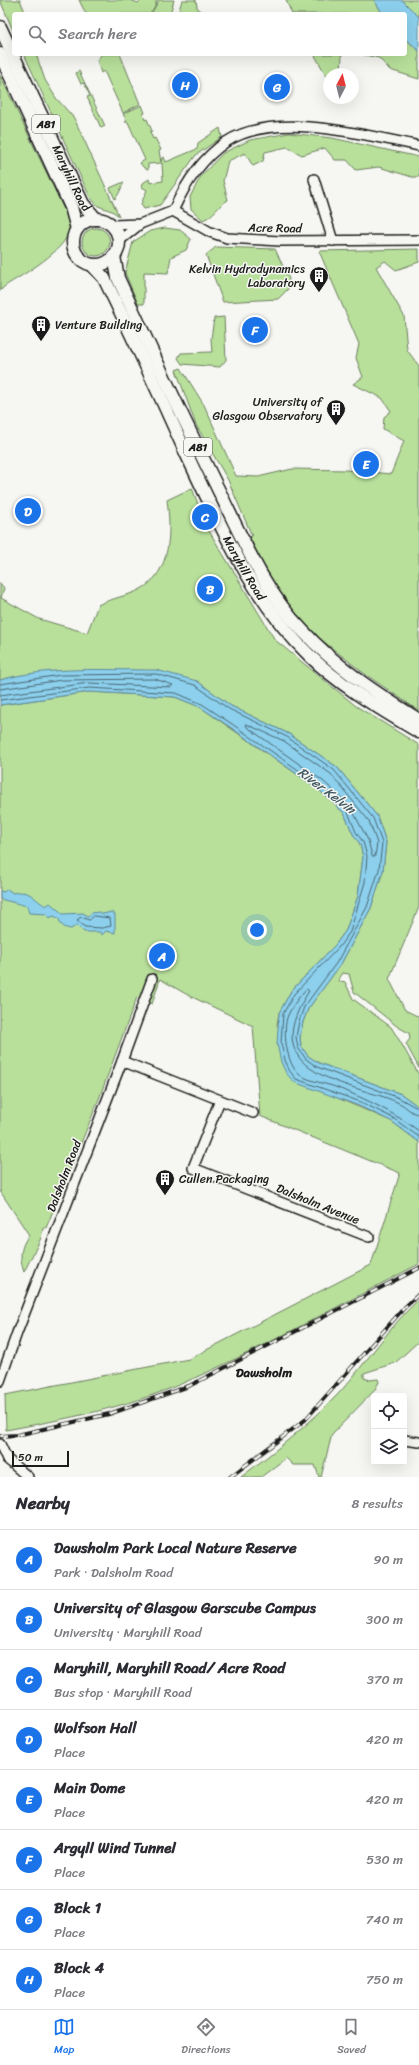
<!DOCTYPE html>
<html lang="en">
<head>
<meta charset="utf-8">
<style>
  :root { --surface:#fff; --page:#f2f2f3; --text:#2b2b33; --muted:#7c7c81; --line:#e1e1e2; --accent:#1a73e8 }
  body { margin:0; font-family:Sriracha,sans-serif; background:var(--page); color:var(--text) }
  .controls { position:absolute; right:12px; bottom:12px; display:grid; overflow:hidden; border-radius:4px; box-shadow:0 4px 16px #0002 }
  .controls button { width:36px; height:36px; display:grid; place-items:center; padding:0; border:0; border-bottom:1px solid var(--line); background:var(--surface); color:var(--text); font:20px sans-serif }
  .compass { position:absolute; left:323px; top:68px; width:36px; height:36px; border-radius:50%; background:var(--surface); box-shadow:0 4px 16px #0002; rotate:7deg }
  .scale { position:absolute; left:12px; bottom:10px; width:57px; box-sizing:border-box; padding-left:4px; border:2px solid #1c1c1c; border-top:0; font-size:11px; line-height:14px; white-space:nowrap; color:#1c1c1c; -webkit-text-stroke:3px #f6f6f2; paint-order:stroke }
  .you { position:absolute; left:257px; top:930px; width:14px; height:14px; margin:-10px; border:3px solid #fff; border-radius:50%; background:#1a73e8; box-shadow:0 0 0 6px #1a73e833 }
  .badge { display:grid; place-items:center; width:26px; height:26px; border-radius:50%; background:var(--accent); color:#fff; font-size:13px; font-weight:700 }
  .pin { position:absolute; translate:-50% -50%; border:2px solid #fff; box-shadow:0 1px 4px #0006 }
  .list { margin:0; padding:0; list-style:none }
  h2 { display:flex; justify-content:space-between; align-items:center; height:52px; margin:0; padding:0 16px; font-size:17px }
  h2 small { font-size:13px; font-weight:400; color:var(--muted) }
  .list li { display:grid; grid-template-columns:26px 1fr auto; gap:12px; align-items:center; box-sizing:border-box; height:60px; padding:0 16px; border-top:1px solid var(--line) }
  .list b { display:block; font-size:15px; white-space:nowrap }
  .list p { margin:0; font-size:13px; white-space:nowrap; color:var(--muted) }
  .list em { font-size:13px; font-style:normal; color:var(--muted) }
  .icon { flex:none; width:22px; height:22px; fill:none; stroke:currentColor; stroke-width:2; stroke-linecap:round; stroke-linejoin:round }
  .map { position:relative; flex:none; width:419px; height:1477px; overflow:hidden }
  .search { position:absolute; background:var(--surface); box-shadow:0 4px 16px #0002; left:12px; right:12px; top:12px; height:44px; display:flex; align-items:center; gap:10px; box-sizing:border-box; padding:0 14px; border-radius:4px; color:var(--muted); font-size:15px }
  .sheet { height:532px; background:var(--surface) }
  nav { display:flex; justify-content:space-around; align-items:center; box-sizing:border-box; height:56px; border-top:1px solid var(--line); background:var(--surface); font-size:11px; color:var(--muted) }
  nav a { display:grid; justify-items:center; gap:2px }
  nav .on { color:var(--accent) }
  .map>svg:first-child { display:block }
</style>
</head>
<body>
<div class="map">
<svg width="419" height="1477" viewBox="0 0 419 1477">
  <rect width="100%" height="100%" fill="#f6f6f2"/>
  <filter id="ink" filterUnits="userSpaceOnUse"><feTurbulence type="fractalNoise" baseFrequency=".025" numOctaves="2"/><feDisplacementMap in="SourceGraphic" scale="8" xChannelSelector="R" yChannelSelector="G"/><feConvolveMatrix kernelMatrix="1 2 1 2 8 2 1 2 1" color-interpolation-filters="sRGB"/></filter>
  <g filter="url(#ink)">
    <!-- green -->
    <g fill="#b8e09b" stroke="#6a7e5c">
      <polygon points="0,0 20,0 26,14 14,14 14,33"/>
      <polygon points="79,0 129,0 139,3 140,0 157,0 154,10 149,14 86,14"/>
      <polygon points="159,0 174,0 170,14 151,14"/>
      <polygon points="182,0 196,0 197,7 202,14 178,14"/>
      <polygon points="286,0 374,0 383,14 292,14"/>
      <polygon points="402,0 419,0 419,17"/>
      <polygon points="405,38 419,51 419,79 390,70 379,58 360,54 405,54"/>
      <polygon points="24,54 36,54 45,80 56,98 74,118 119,216 112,211 98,206 90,197"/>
      <polygon points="102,54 120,54 140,104 123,113 104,71 101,73 97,60"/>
      <polygon points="314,54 342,54 341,74 329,74 329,80"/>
      <polygon points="79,71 105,126 101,128 87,97 90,96 84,83 81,84 76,73"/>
      <path d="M0,75l68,143c0,4 2,9 1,12 -3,21 -47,45 -64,56l-5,5z"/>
      <polygon points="142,105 145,113 143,114 145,120 147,119 152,131 150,132 153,139 155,138 161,150 159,151 161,162 162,158 164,157 166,162 197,149 198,143 220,128 222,137 196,155 160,205 144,209 141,204 147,190 142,187 143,183 149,179 150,183 163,181 162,163 148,164 148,170 144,168 140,163 145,160 128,122 125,122 127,121 123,114"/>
      <path d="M289,133l43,5 87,19v20h-7l-33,-10 -23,3 -9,-10h-12l-10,-12 -23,7 -15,-8 -22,5 -2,9 -10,5 -8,-13 -17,8 -5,20 5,19c-11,6 -13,15 -25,20l-12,-11 -1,-12 11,-21 22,-23 27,-13z"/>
      <polygon points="124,182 119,193 115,199 110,188"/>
      <circle cx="96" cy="242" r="14"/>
      <polygon points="165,228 180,230 191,239 186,250 171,257 168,273 144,272 144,304 138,304 125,273 133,242 150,231"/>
      <polygon points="216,247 275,249 289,279 288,289 278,299 223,302 206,255"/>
      <polygon points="419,249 419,262 396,270 385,261 376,267 404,316 407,350 419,366 419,711 365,674 319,638 281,597 249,537 252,536 228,480 196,425 176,370 181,368 204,405 236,476 258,477 292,469 345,470 391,474 404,441 383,429 384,417 391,411 382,398 353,384 363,377 356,358 359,344 319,251"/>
      <polygon points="224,317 226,360 220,367 182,364 178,358 181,353 212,352 211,339 214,318"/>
      <path d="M192,488l14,38 69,114 81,66 63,39v162l-30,72 16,31 14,7v51l-13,-24 4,-5 -1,-6 -11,-6 -44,-35 -5,-18 -7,-1 -3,5 1,5 2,-2 3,1 8,17 38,28 10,16 18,32v32l-18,-13 -82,-31 -11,-7 -7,-10 -1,-9 3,-15 5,-13 33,-45 30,-56 12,-37 3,-29 -9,-26 -40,-49 -48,-33 -58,-28 -34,-25 -136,-10 -48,6 -13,3v-97l4,5 -3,10 38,21 48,14 11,-28c13,-7 31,-9 43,-16 31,-17 30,-59 26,-89z"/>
      <path d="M90,692l85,5 25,10 117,81 27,25 9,21 7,10 3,13 -5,39 -12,34 -10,14 -45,47 -12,22 -2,12 56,71 58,25 28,21v122c-78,40 -157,85 -238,120 -56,24 -116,35 -175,46l-1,-35 184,-36 182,-94 29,-92 -140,-57 -7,-90 -67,-32 -26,-15 -8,25 -15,-7 -40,107 -51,124h-3l-2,10 -17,34c-5,-14 -4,-25 5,-37l-29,-44v-486z"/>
      <path d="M419,1299v42l-24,22 -31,10v5l6,2 8,-1 1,3 -5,9 -42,43 -11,43h-2l-4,-12h-22l-7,-7 -25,19h-20c34,-26 69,-53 99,-85 27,-30 49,-65 79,-93z"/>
    </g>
    <!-- water -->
    <g fill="#8cd0ed" stroke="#5f8899">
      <polygon points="374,0 402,0 419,17 419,51 405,38 405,14 383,14"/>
      <path d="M156,670l41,11 34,25 58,28 48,33 40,49 9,26 -3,29 -12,37 -30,56 -33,45 -5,13 -3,15 1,9 7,10 11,7 82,31 18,13v35l-28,-21 -32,-15 -65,-24 -8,-9 -5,-11 -4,-18 2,-31 12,-22 45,-47 10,-14 12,-34 5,-39 -3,-13 -7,-10 -9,-21 -27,-25 -87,-61 -30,-20 -25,-10 -85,-5 -90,13v-25c50,-14 105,-10 156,-10z"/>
      <path d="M7,889l6,4c18,-4 20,6 33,13l4,-3 13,11 20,-1 5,4 3,-4 8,-1 4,2 8,-2 4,2v19l-9,-2 -4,4 -2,-3h-16l-7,-7 -6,4c-7,-1 -10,-3 -12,-10l-5,-3 -5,2 -3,-4 -17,-1 -2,-7 -27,-7v-8l4,1z"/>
    </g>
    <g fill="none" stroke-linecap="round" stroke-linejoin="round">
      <!-- shore -->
      <g stroke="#496470" stroke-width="1">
        <polyline points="0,684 61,675 156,674 195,685 229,709 287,737 334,770 373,818 382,843 379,870 367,907 337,962 304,1007 299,1021 296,1037 298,1048 306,1059 317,1067 399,1098 419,1109"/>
        <polyline points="0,689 62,680 155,679 173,685 171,687 89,683 0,695"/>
        <polyline points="0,700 89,688 176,693 202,704 232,724 320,785 347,810 356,832 363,842 367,856 365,882 350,932 339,947 294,994 283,1014 281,1043 285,1060 289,1070 296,1079 361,1102 393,1118 419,1137"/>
        <polygon points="246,724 284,741 331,774 369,821 377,843 375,857 372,856 368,840 350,806 323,781 247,727"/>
        <polygon points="94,916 110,918 111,926 102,928 85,927 77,920 81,917 89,920"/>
        <path d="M419,1114c-8,0 -12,-7 -18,-10 -6,-3 -13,-6 -20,-8 -59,-18 -119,-32 -72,-105l-3,-2c-7,8 -13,16 -18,26 -6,14 -2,50 12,60 11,7 26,8 38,13 29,11 56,25 81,43"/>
      </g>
      <defs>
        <g id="minor">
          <polyline points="314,179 333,241"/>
          <path d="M173,211c12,-27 28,-52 53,-69 48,-32 140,-7 193,4"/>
          <polyline points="173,211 210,232 227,238 280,241 419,240"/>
          <polyline points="113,225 140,224 173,211"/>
          <polyline points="119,241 140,224"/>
          <polyline points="122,1061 253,1113"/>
          <polyline points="220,1100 193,1168 369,1237"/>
          <polyline points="0,1381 17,1333 122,1061 152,979"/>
          <polyline points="404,1440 419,1442"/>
          <polyline points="0,1444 7,1459 28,1477"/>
        </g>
        <g id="major">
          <path id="s1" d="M0,27l83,177 13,15"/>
          <polyline points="0,54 71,207 77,229"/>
          <circle cx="96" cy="242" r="23"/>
          <path d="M114,256l4,22c33,72 67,144 102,215 23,47 45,99 82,137 34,37 74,63 117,90"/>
          <path id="s2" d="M92,265l12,13c28,57 55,115 81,173 35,73 66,148 125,205 32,31 71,53 109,76"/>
        </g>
      </defs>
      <!-- minor casing -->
      <use href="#minor" stroke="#1c1c1c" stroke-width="12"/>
      <!-- major casing -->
      <use href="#major" stroke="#1c1c1c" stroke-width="15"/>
      <!-- minor -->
      <use href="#minor" stroke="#f6f6f2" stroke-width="9"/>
      <!-- major -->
      <use href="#major" stroke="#f6f6f2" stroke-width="12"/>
      <defs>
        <g id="rail">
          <polyline points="0,1436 17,1435 109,1414 189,1386 419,1268"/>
          <polyline points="230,1477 305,1420 404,1308 419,1294"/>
        </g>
      </defs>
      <!-- rail casing -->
      <use href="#rail" stroke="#1c1c1c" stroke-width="4"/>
      <!-- rail -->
      <use href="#rail" stroke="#f6f6f2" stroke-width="2.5" stroke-dasharray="8" stroke-linecap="butt"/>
    </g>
  </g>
  <!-- icons -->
  <defs>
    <symbol id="building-pin" viewBox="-11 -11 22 30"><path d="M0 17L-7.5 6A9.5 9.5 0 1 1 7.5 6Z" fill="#1c1c1c" stroke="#f6f6f2"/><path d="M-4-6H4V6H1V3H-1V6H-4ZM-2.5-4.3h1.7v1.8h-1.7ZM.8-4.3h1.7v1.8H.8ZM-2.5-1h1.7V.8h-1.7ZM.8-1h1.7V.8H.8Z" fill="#fff"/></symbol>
  </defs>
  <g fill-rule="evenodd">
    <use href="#building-pin" x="308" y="265" width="22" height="30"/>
    <use href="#building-pin" x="30" y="314" width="22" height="30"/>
    <use href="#building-pin" x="325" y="398" width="22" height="30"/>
    <use href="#building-pin" x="154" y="1168" width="22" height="30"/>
  </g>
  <g text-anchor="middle" stroke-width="3" stroke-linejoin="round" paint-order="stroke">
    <!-- shield labels -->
    <g fill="#f6f6f2" stroke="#5d5d5c" stroke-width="1">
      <rect x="32" y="115" width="28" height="18" rx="3"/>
      <rect x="184" y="438" width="28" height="18" rx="3"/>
    </g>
    <g font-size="11" font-weight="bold" fill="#1c1c1c">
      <text x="46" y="128">A81</text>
      <text x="198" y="451">A81</text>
    </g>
    <!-- street labels -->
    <g font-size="12" fill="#1c1c1c" stroke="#f6f6f2">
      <text dy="4" stroke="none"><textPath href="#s1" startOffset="167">Maryhill Road</textPath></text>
      <text transform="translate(275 228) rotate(1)" y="4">Acre Road</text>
      <text dy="4" stroke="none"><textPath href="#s2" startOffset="340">Maryhill Road</textPath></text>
      <text transform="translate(64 1176) rotate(-69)" y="4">Dalsholm Road</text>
      <text transform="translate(318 1204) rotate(22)" y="4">Dalsholm Avenue</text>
    </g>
    <!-- poi labels -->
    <g font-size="12" fill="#1c1c1c" stroke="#f6f6f2" text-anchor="end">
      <text x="305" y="273">Kelvin Hydrodynamics<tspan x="305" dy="14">Laboratory</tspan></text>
      <text x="55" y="329" text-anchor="start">Venture Building</text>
      <text x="322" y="406">University of<tspan x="322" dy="14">Glasgow Observatory</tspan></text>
      <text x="179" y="1183" text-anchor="start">Cullen Packaging</text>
    </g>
    <!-- water labels -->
    <g font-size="13" font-style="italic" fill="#435b65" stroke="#f6f6f2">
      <text transform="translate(327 790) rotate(37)" y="5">River Kelvin</text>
    </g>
    <!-- neighbourhood labels -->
    <g font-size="13" font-weight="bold" fill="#1c1c1c" stroke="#f6f6f2">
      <text x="264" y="1377">Dawsholm</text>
    </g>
  </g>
</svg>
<div class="controls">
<button><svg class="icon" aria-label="locate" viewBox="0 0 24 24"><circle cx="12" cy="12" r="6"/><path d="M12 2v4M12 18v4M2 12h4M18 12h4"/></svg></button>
<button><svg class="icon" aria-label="layers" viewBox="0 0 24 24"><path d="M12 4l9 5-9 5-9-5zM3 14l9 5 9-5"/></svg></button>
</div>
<svg class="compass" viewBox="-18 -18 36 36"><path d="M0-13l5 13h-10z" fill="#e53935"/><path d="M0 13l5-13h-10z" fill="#7c7c81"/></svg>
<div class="scale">50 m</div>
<div class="you"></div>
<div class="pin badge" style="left:162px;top:956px">A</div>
<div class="pin badge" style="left:210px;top:589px">B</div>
<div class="pin badge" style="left:205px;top:517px">C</div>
<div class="pin badge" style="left:28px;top:511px">D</div>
<div class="pin badge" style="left:366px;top:464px">E</div>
<div class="pin badge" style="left:255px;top:330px">F</div>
<div class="pin badge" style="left:277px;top:87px">G</div>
<div class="pin badge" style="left:185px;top:85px">H</div>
<div class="search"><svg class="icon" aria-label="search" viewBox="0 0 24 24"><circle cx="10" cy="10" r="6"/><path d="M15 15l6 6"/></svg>Search here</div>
</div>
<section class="sheet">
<h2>Nearby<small>8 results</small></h2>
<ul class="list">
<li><span class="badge">A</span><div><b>Dawsholm Park Local Nature Reserve</b><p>Park · Dalsholm Road</p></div><em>90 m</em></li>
<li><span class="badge">B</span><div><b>University of Glasgow Garscube Campus</b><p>University · Maryhill Road</p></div><em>300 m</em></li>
<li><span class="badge">C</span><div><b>Maryhill, Maryhill Road/ Acre Road</b><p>Bus stop · Maryhill Road</p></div><em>370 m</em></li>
<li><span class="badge">D</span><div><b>Wolfson Hall</b><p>Place</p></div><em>420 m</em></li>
<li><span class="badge">E</span><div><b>Main Dome</b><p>Place</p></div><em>420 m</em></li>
<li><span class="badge">F</span><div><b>Argyll Wind Tunnel</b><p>Place</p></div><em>530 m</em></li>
<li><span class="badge">G</span><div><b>Block 1</b><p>Place</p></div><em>740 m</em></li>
<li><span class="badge">H</span><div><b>Block 4</b><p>Place</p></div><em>750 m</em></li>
</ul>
</section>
<nav>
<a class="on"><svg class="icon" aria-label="map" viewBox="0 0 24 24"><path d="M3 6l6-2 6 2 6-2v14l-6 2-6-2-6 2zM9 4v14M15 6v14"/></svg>Map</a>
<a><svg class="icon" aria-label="directions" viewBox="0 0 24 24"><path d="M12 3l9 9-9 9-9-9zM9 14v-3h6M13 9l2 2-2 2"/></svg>Directions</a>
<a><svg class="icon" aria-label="saved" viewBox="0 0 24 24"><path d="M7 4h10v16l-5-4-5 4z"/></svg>Saved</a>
</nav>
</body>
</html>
